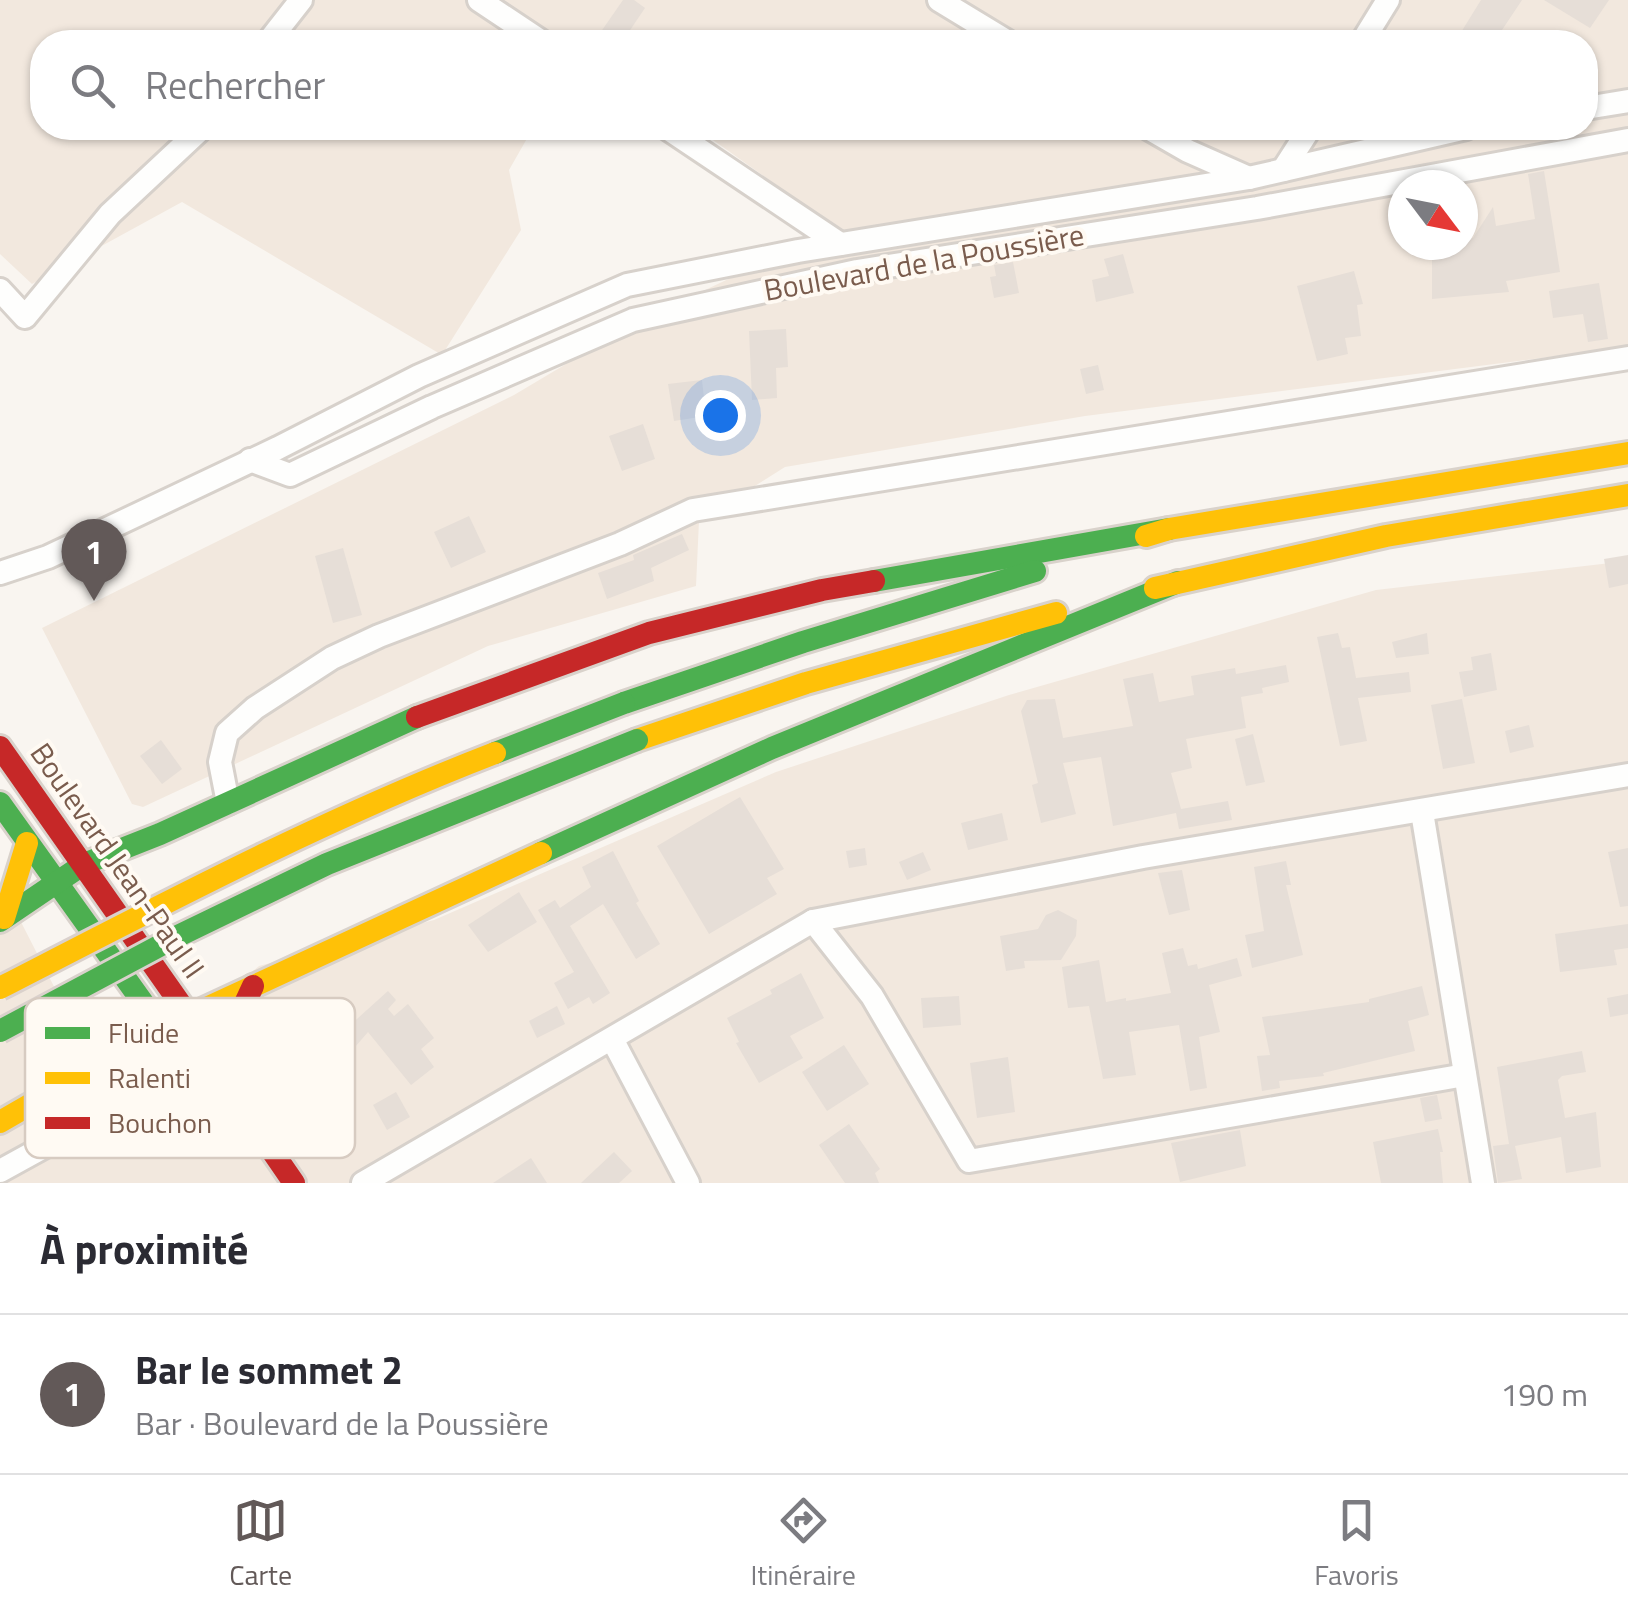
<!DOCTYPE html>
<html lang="fr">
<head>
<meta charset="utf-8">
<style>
  :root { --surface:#fff; --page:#f2f2f3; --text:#2b2b33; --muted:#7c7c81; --line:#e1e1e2; --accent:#625958 }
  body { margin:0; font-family:"Titillium Web",sans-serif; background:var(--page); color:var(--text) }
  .compass { position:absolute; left:1388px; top:170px; width:90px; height:90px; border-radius:50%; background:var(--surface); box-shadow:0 2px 8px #0004; rotate:122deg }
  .you { position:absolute; left:720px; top:415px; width:35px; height:35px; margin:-25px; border:8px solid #fff; border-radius:50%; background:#1a73e8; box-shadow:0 0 0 15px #1a73e833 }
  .badge { display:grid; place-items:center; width:65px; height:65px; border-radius:50%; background:var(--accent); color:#fff; font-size:32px; font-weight:700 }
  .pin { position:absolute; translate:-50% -82px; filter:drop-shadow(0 2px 5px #0008) }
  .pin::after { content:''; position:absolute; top:52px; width:35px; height:30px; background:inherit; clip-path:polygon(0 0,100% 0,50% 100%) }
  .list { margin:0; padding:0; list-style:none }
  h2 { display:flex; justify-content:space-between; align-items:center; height:130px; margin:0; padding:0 40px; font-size:42px }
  h2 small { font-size:32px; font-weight:400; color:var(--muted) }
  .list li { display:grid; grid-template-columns:65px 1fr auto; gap:30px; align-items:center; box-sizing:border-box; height:160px; padding:0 40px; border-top:2px solid var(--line) }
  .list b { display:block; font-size:38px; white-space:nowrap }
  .list p { margin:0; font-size:32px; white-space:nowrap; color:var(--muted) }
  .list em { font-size:32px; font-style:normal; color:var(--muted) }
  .icon { flex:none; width:55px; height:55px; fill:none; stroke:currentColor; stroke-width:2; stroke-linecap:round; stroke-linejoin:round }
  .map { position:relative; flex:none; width:1628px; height:1183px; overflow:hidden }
  .search { position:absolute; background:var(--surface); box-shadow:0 2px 8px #0004; left:30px; right:30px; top:30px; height:110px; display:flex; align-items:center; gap:25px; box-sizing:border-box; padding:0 35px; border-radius:40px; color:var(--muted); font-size:38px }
  .sheet { height:290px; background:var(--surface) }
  nav { display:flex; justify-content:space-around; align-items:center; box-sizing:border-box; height:140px; border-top:2px solid var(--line); background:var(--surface); font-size:28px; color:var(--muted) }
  nav a { display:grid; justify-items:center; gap:5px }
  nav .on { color:var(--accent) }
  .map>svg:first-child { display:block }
</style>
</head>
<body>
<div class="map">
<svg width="1628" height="1183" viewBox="0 0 1628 1183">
  <rect width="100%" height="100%" fill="#f9f5f0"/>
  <!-- residential -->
  <g fill="#f2e8de" fill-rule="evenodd">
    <path d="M0,0h1628v347l-543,69 -300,51 -86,54 -3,65 -208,60 -345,161 -11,-3 -90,-176 472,-233 121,-72 202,-95 -141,-100h890v-86h-1544v86h491l-24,42 12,60 -79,125 -260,-153 -150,82 -32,-30zM1403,185h60v60h-60z"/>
    <polygon points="1628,561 1628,1183 0,1183 0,881 109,1094 259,966 434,920 776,772 1009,695 1376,590"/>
  </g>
  <!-- building -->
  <g fill="#e6ded7">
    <polygon points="623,0 634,0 645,8 622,42 608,42 598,36"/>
    <polygon points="1481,0 1522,0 1502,30 1522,42 1455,42"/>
    <polygon points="1544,0 1609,0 1590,28"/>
    <polygon points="1544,171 1560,272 1506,281 1509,292 1432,299 1432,245 1463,245 1463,239 1473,238 1493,207 1496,226 1535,219 1528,174"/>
    <polygon points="1123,254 1134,293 1096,302 1092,280 1109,276 1104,259"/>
    <polygon points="1013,262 1019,293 994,298 990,277 996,276 994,265"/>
    <polygon points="1354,271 1363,304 1357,305 1361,336 1345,338 1348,354 1317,361 1297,286"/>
    <polygon points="1599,283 1608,339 1588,342 1583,314 1553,318 1549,291"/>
    <polygon points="786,329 788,367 776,368 777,398 752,400 749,331"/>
    <polygon points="1098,365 1104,390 1086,394 1080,369"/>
    <polygon points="702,380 706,416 674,421 668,384"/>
    <polygon points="643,424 655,459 622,471 609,436"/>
    <polygon points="469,516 486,552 451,568 434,532"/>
    <polygon points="682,534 689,550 651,568 654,581 607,599 598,573 634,560 633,555"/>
    <polygon points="343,548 362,615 333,623 315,556"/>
    <polygon points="1628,555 1628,584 1609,588 1604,559"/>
    <polygon points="1338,633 1342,648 1350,647 1356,678 1409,672 1411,692 1358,698 1367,741 1340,746 1317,637"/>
    <polygon points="1427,633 1429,654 1396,658 1392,642"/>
    <polygon points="1491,653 1497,690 1464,697 1459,672 1473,670 1471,657"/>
    <polygon points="1286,665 1289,682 1262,688 1263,693 1241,697 1246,728 1186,739 1192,768 1171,773 1181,809 1228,801 1232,820 1179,829 1176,813 1113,826 1101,757 1063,763 1076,814 1041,823 1032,785 1038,783 1021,711 1027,700 1055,699 1063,738 1133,726 1123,679 1153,673 1159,702 1194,695 1191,676 1235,668 1236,674"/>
    <polygon points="1462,699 1475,763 1443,769 1431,705"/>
    <polygon points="1529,725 1534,747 1510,753 1505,731"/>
    <polygon points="1253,734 1265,782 1246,786 1235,739"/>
    <polygon points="161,740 182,769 162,784 140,756"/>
    <polygon points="740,797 784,869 767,878 777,894 709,934 657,846"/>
    <polygon points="1002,813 1008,840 968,850 961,823"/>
    <polygon points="865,848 867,865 849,868 846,851"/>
    <polygon points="1628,848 1628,906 1620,907 1608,852"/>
    <polygon points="613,851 639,901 636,903 660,944 636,959 603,904 570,926 610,993 593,1004 589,997 568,1009 554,983 574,972 538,910 555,900 560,908 591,887 582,867"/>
    <polygon points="923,852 931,870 907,880 899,862"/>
    <polygon points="1286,861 1291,885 1286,885 1303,955 1252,968 1245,935 1264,931 1254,867"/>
    <polygon points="1182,870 1190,910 1169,915 1158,873"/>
    <polygon points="519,892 537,922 488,952 468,925"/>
    <polygon points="1058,910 1077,920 1076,936 1061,960 1024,961 1025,968 1006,971 1000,936 1038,929 1046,915"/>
    <polygon points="1628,924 1628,948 1614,950 1617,965 1560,972 1555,934"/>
    <polygon points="1183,948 1188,966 1197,964 1198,969 1237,958 1242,976 1209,985 1220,1032 1199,1037 1207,1088 1190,1091 1179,1025 1129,1032 1136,1075 1103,1079 1089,1006 1068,1008 1062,967 1099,960 1106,1002 1126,998 1126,1001 1171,993 1162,953"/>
    <polygon points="801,973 824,1018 790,1036 803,1058 759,1083 736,1043 739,1042 727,1018 772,994 770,990"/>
    <polygon points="1422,986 1429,1015 1408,1021 1415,1051 1323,1073 1324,1076 1279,1081 1280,1088 1262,1091 1257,1056 1270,1055 1262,1017 1369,1002 1369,999"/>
    <polygon points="388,991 396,1000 388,1009 394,1016 408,1004 434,1038 421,1049 434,1067 411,1085 368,1032 322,1085 299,1065 310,1049 305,1047 329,1009 347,1028"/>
    <polygon points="1628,994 1628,1014 1610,1017 1607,998"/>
    <polygon points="959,996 961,1025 923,1028 921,998"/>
    <polygon points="557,1006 565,1024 537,1038 529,1021"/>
    <polygon points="844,1045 869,1084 827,1111 802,1072"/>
    <polygon points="1582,1051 1586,1072 1562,1076 1558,1080 1565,1118 1596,1112 1601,1167 1566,1173 1561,1137 1515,1146 1522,1179 1498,1183 1493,1146 1509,1144 1497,1067"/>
    <polygon points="1008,1057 1015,1112 977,1118 970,1063"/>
    <polygon points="396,1092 410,1117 387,1130 373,1105"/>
    <polygon points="1437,1095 1442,1119 1425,1122 1420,1098"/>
    <polygon points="849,1124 880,1169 875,1173 879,1183 845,1183 819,1145"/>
    <polygon points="1438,1129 1443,1152 1440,1152 1443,1183 1381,1183 1373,1142"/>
    <polygon points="1240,1130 1246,1166 1180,1182 1171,1143"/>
    <polygon points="614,1152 632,1171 619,1183 581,1183"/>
    <polygon points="531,1158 547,1183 493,1183"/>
  </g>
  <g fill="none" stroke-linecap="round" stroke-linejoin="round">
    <defs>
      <g id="street">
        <polyline points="479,0 542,42"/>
        <polyline points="939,0 1008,42"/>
        <polyline points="268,42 301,0"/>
        <polyline points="1362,42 1388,0"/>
        <polyline points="1586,108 1628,101"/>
        <polyline points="667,128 840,244"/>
        <polyline points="1148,128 1188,151 1249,178"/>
        <polyline points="1283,170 1310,128"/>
        <polyline points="0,290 25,317 110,214 202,128"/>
        <polyline points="250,460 290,475 432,407 633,320 857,271 1257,208 1628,140"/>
        <polyline points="0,573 48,557 278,448 419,376 627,285 798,251 1249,178 1466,128"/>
        <polyline points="228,803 220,762 227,733 255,708 332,658 379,636 620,544 693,510 1628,358"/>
        <polyline points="1422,812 1483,1183"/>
        <polyline points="813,921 872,996 969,1161 1465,1075"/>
        <polyline points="612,1039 688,1183"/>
        <polyline points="0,1171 189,1067"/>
        <polyline points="363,1183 813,921 1143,857 1628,775"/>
      </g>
      <g id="fast">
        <polyline points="874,581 1169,529"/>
        <polyline points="624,703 803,642 1035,571"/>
        <polyline points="0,803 189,1067 217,1098 243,1109"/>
        <polyline points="541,853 772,748 1178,582"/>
        <polyline points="0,921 84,864 160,834 417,717"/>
      </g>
      <g id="slow">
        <polyline points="1146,536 1169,529 1628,453"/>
        <polyline points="1155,588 1386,536 1628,495"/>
        <polyline points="637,740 806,683 1056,613"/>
        <polyline points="4,918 27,843"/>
        <polyline points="0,1122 161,1029 541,853"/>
      </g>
      <g id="jam">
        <polyline points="417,717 649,633 822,590 874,581"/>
        <polyline points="0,747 189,1016 240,1079 243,1109 294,1183"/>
        <polyline points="220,1050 226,1044 253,986"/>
      </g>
    </defs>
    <!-- street casing -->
    <use href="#street" stroke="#d7d1cb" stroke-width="28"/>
    <!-- fast casing -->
    <use href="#fast" stroke="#d9d2cb" stroke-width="28"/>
    <!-- slow casing -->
    <use href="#slow" stroke="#d9d2cb" stroke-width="28"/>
    <!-- jam casing -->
    <use href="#jam" stroke="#d9d2cb" stroke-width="28"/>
    <!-- street -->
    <use href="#street" stroke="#fefefd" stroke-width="22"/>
    <!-- fast -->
    <use href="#fast" stroke="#4caf50" stroke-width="22"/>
    <!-- slow -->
    <use href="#slow" stroke="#ffc107" stroke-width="22"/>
    <!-- jam -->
    <use href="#jam" stroke="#c62828" stroke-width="22"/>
    <defs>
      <g id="fast-bridge">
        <polyline points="495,753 624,703"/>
        <polyline points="0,1031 176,937 327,864 637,740"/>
      </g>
      <path id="slow-bridge" d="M0,988c163,-84 324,-169 495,-235"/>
    </defs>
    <!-- fast-bridge casing -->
    <use href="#fast-bridge" stroke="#dad1cc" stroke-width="28" stroke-linecap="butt"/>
    <!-- slow-bridge casing -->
    <use href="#slow-bridge" stroke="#dad1cc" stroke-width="28" stroke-linecap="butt"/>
    <!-- fast-bridge -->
    <use href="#fast-bridge" stroke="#4caf50" stroke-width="22"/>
    <!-- slow-bridge -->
    <use href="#slow-bridge" stroke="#ffc107" stroke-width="22"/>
  </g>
  <g text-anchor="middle" stroke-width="8" stroke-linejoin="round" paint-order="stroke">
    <!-- street labels -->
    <g font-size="30" fill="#7a5c4d" stroke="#fffaf3">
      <text transform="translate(924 263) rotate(-10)" y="10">Boulevard de la Poussière</text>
      <text transform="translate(117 861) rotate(55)" y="10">Boulevard Jean-Paul II</text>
    </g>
  </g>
  <!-- legend -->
  <rect x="25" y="998" width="330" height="160" rx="15" fill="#fffaf3" stroke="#d7cbc1" stroke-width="2.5"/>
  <rect x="45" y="1027" width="45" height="12" fill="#4caf50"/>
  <rect x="45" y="1072" width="45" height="12" fill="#ffc107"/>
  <rect x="45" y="1117" width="45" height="12" fill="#c62828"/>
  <g font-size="28" fill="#7a5c4d">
    <text x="108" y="1043">Fluide</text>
    <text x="108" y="1088">Ralenti</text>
    <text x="108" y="1133">Bouchon</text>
  </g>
</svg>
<svg class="compass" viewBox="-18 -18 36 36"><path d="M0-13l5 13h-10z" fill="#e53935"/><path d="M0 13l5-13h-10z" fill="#7c7c81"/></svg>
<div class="you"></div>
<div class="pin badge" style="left:94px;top:601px">1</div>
<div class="search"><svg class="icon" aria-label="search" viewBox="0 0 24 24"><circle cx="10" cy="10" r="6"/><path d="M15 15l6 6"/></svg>Rechercher</div>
</div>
<section class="sheet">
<h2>À proximité<small></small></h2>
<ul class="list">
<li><span class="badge">1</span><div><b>Bar le sommet 2</b><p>Bar · Boulevard de la Poussière</p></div><em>190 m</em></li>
</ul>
</section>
<nav>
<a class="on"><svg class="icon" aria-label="map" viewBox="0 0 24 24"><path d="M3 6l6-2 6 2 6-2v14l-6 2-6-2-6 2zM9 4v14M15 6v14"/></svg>Carte</a>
<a><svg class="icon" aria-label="directions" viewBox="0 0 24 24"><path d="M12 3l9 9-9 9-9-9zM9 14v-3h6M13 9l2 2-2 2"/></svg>Itinéraire</a>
<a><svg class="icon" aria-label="saved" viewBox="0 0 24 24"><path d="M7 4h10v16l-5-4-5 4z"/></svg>Favoris</a>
</nav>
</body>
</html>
